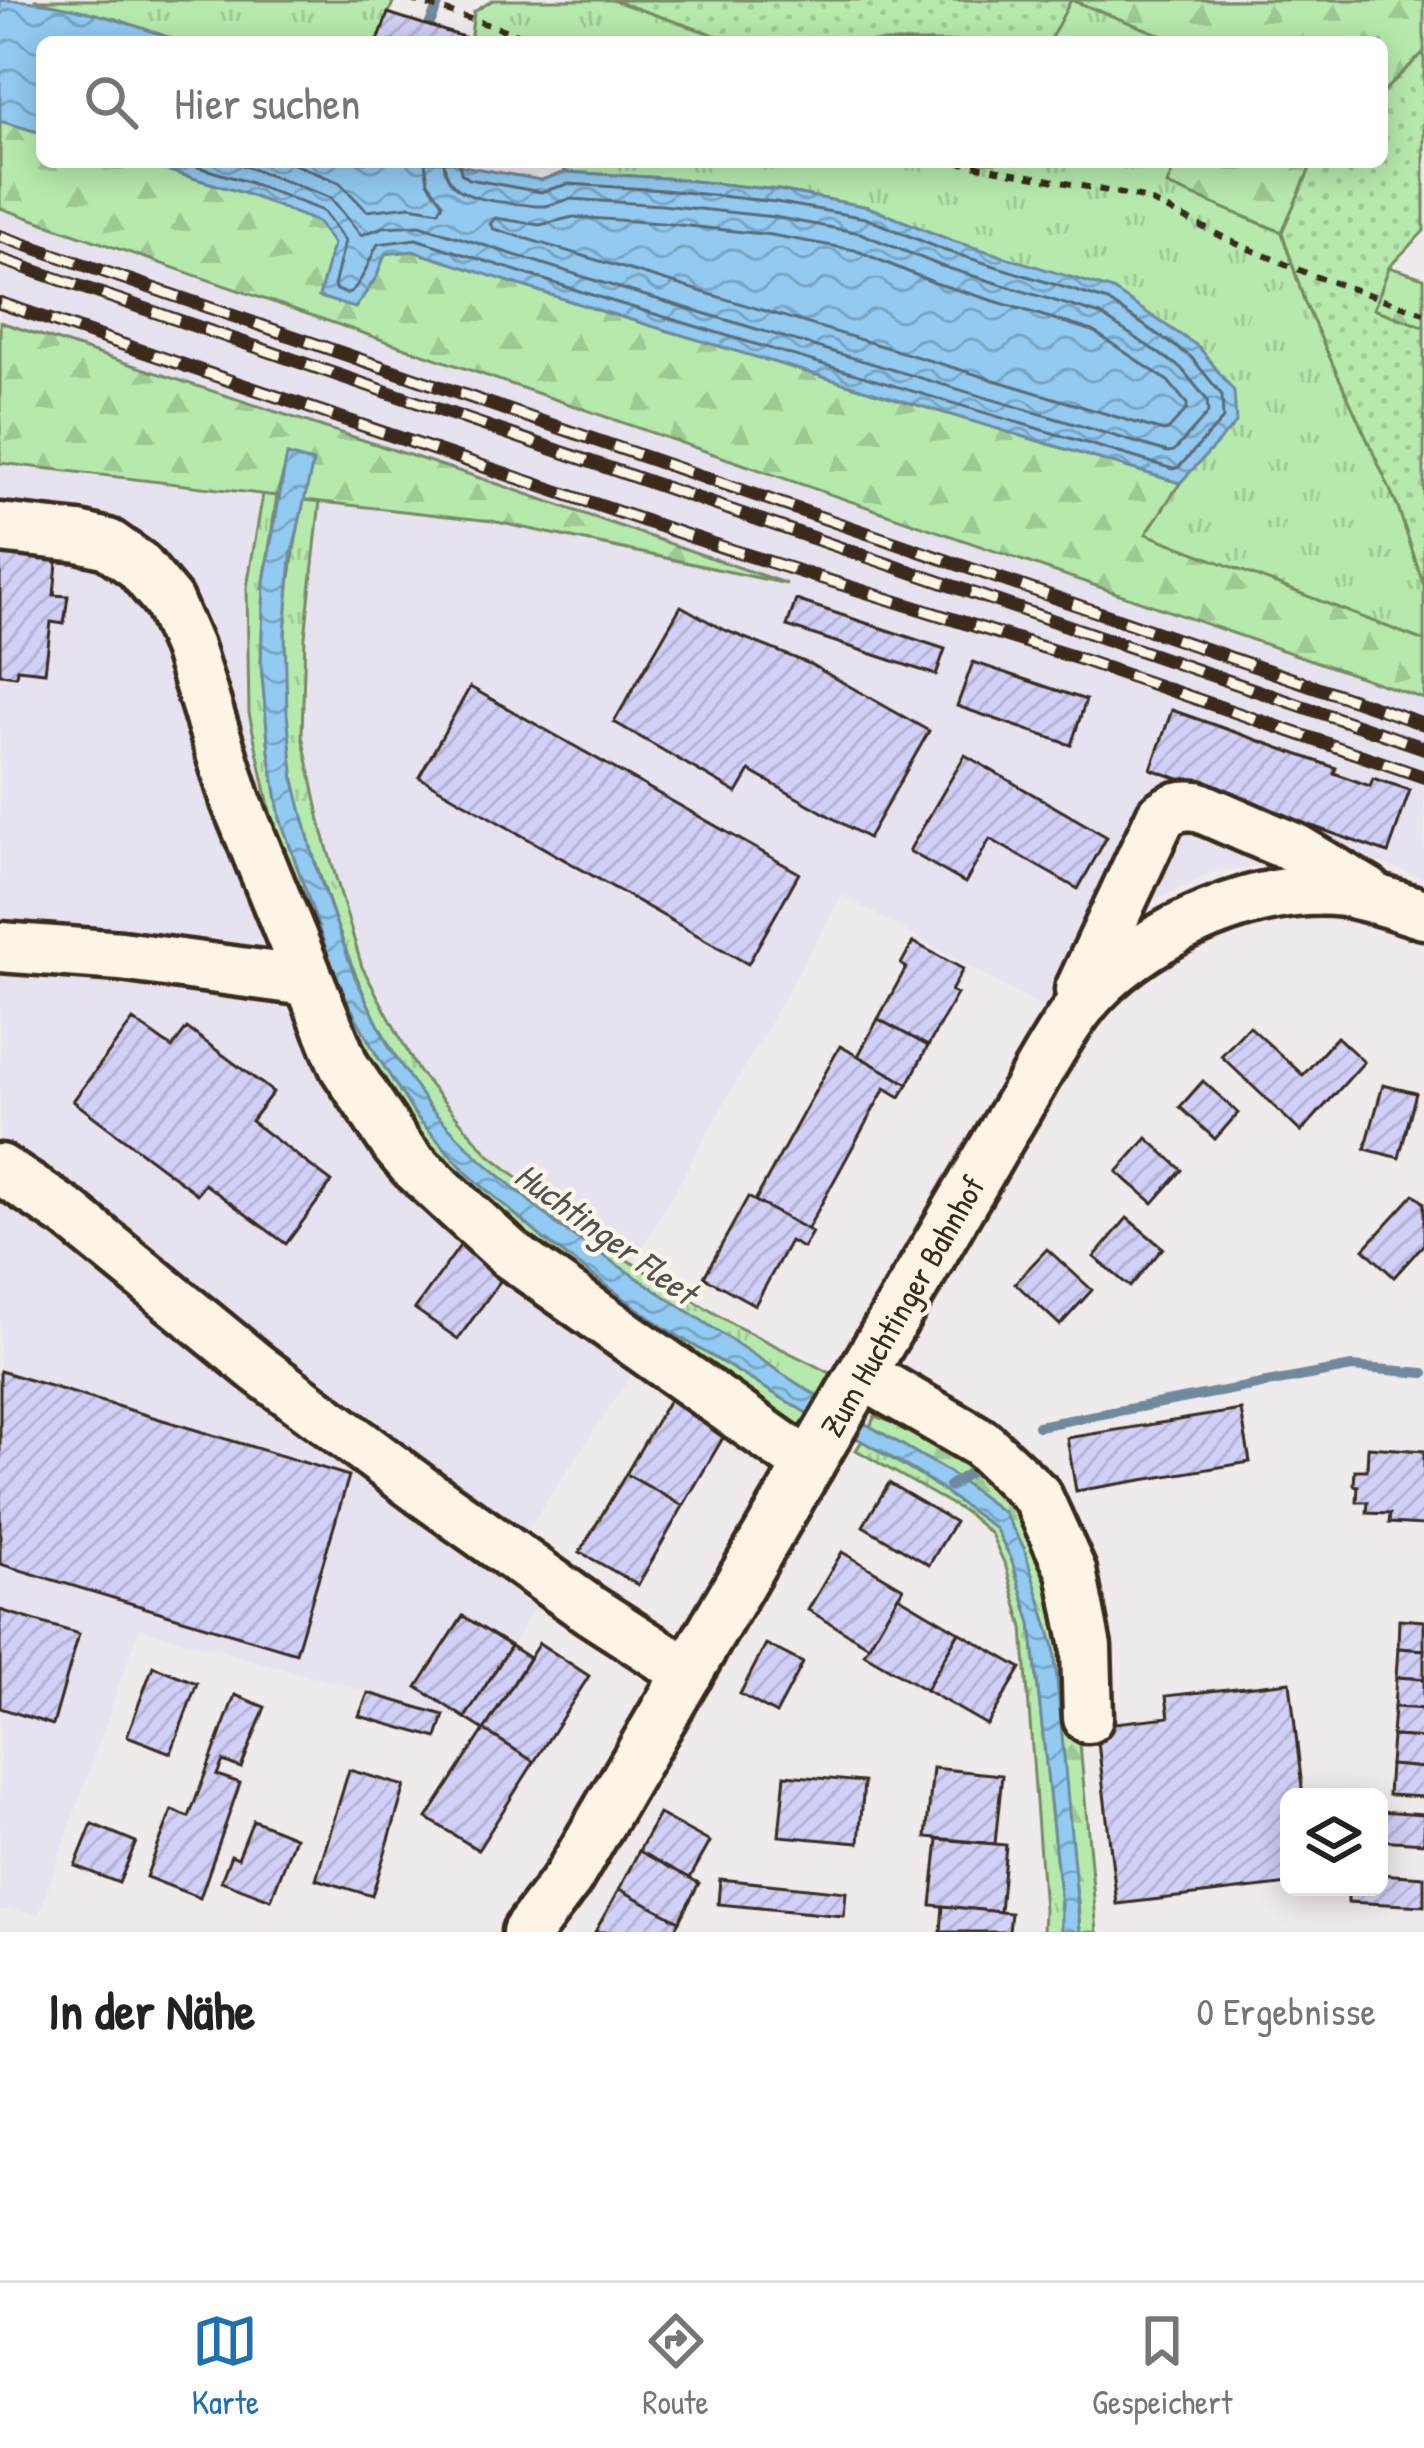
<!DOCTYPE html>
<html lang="de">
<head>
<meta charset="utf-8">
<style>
  :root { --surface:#fff; --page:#f6f6f6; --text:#222; --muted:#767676; --line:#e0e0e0; --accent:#1f6fb2 }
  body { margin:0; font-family:"Patrick Hand",sans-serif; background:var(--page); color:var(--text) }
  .controls { position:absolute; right:36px; bottom:36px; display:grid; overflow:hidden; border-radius:18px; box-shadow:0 6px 30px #0003 }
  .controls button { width:108px; height:108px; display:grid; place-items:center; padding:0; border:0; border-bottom:3px solid var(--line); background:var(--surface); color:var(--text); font:60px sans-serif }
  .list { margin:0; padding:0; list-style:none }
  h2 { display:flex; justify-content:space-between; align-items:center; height:156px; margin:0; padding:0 48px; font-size:51px }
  h2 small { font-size:39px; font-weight:400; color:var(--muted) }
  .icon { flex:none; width:66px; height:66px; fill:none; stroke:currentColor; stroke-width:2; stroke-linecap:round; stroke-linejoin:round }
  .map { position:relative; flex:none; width:1424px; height:1932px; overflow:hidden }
  .search { position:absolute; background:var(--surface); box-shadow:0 6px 30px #0003; left:36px; right:36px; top:36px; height:132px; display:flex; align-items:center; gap:30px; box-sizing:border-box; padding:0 42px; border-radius:18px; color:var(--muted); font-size:45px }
  .sheet { height:348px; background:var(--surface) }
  nav { display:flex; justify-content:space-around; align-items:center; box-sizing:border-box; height:168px; border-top:3px solid var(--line); background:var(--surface); font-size:33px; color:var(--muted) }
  nav a { display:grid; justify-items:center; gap:6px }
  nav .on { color:var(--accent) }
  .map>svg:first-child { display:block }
</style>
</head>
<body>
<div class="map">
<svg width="1424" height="1932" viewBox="0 0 1424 1932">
  <defs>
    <pattern id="grass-tufts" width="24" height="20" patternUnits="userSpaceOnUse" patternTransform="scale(3)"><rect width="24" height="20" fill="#b6eaac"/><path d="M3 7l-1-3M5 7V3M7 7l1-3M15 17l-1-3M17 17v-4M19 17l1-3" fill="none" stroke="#9dc994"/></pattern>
    <pattern id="forest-firs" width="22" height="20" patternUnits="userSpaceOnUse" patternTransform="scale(3)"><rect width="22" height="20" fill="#b6eaac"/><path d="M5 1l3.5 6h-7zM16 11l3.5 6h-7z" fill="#9dc994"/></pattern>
    <pattern id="park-dots" width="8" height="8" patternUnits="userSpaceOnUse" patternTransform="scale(3)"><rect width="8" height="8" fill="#b6eaac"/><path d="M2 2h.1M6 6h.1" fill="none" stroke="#9dc994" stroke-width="1.8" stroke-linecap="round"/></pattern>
    <pattern id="water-waves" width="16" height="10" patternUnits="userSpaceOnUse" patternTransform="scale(3)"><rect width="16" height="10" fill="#92caf1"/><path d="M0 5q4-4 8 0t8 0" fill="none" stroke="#78a4c3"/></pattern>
    <pattern id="building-hatch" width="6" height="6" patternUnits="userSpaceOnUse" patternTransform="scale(3)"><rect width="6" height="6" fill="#d0d0f8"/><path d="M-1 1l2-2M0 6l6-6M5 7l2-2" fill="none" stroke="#b4b3d4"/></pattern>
  </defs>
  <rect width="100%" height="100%" fill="#efeaeb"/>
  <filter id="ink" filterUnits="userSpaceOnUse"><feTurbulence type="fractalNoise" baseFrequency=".00833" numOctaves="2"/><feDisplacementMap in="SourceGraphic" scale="24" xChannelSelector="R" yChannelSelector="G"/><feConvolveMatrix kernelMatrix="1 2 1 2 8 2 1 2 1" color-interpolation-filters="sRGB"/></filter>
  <g filter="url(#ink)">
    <!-- built -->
    <g fill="#e6e2ef">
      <polygon points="0,208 1424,699 1424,878 1347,852 1214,872 1136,909 1059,980 1043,1008 842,895 633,1264 606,1247 488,1154 418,1072 362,967 322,830 302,735 305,637 320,501 492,521 774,580 489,481 0,322"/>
      <polygon points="0,463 263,494 247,587 249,712 271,816 393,1104 800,1433 774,1480 744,1439 635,1369 521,1539 542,1596 465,1719 139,1628 39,1914 0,1909"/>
    </g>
    <!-- grass -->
    <g fill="url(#grass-tufts)" stroke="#788a65" stroke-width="3">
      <polygon points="34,0 394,0 377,42 182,42 116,19"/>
      <polygon points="493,0 1410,0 1372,42 470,42 474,12"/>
      <polygon points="560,162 1263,162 1222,208 1282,232 1305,303 1398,507 1424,586 1424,641 1145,534 1180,483 950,240 868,207 778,190 665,178 566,172"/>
      <polygon points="263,494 277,496 264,582 261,664 269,751 280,818 340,988 376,1054 416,1116 468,1174 545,1240 663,1327 810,1415 800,1433 558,1266 448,1173 394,1104 327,978 271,816 249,713 247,587"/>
      <path d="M304,500l16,1 -15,136 -3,98 20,95 40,137 56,104 70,83 118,93 128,78 100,50 -14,22c-58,-32 -113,-71 -168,-108 -79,-53 -165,-108 -224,-184 -41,-54 -68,-114 -90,-177 -17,-49 -35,-98 -44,-149 -16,-93 -11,-188 10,-279z"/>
      <polygon points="862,1441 954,1496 996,1529 1011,1558 1031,1623 1061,1904 1061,1932 1043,1932 1044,1909 1023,1628 1006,1567 991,1534 965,1512 856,1450"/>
    </g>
    <!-- forest -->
    <g fill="url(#forest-firs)" stroke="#788a65" stroke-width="3">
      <polygon points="1071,0 1424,0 1424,52 1382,93 1382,42 1179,42"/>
      <polygon points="0,121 42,133 42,162 139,162 244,193 318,222 334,244 319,296 356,307 377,276 385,253 413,251 608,313 1180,483 1146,534 1424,641 1424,699 0,208"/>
      <polygon points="1176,162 1313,162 1282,232 1167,185"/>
      <polygon points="1389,267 1424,278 1424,327 1373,309"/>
      <polygon points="0,322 489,481 787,584 492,521 304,500 312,463 288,455 277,496 0,463"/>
      <polygon points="875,1416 935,1439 1007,1492 1049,1561 1071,1645 1097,1932 1080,1932 1078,1901 1024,1548 1003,1513 949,1472 870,1426"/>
    </g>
    <!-- park -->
    <g fill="url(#park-dots)" stroke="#788a65" stroke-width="3">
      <polygon points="612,0 1071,0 1049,42 735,42"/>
      <polygon points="1424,52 1424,231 1389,267 1374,309 1424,327 1424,586 1398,507 1305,303 1282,232 1313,162 1382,162 1382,93"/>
    </g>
    <!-- water -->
    <g fill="url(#water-waves)" stroke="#6f8a9d" stroke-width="3">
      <path d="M0,0c63,0 123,21 182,42h-140v91l-42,-12z"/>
      <polygon points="139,162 458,162 458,165 541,180 566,172 665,178 778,190 868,207 950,240 1113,290 1199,347 1234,391 1236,423 1180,483 608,313 413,251 385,254 377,276 355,308 319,297 333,244 318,222 244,193"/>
      <polygon points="287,455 313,462 291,558 285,633 287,713 294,781 316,867 355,977 390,1049 430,1108 482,1161 560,1227 807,1390 949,1472 1004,1513 1024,1548 1054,1647 1080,1932 1061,1932 1061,1904 1031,1623 1011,1558 996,1529 918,1473 862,1441 810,1415 663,1327 545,1240 468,1174 416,1116 376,1054 340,988 280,818 269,751 261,664 264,582"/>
    </g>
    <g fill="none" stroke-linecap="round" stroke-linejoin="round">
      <!-- shore -->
      <g stroke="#5e6a72" stroke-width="3">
        <path d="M181,162l67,20 75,29 22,30 -11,45 3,4c4,1 7,4 10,3 13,-2 24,-38 31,-49l38,-5 195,62 562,168 6,-2 44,-48 -1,-24 -31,-38 -83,-56 -162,-50 -81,-33 -89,-16 -112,-12 -96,-6 -27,8 -72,-13 -8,-6 -2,-11"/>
        <path d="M234,162l97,36 30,37 22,-8 37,-2 196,62 552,165 6,-1 34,-38 -1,-13 -26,-32 -80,-53 -160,-49 -81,-33 -86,-16 -112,-12 -92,-6 -24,7h-10c-33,-5 -90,-2 -92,-44"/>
        <polyline points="289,162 340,183 367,211 410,206 439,211 443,203 428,182 425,162"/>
        <polygon points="573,217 661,223 771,235 855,250 935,283 1093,331 1168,381 1187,404 1187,409 1168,430 1163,431 494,229 490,224 495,218 540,225"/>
      </g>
      <!-- stream -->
      <g stroke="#6f8a9d" stroke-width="10">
        <polyline points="422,42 440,0"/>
        <polyline points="1038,1426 1352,1367 1424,1373"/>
        <polyline points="949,1486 969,1473"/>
      </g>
    </g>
    <!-- building -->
    <g fill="url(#building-hatch)" stroke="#3b2a1e" stroke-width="3">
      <polygon points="388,13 470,39 469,42 378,42"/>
      <polygon points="0,548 58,552 54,595 68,596 64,624 51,622 45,672 17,669 16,676 0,674"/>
      <polygon points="796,600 945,649 936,675 787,626"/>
      <polygon points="681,606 722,629 810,664 929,731 868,838 750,771 737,793 614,722"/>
      <polygon points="973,662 1086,700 1071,745 957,706"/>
      <polygon points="470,687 799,873 748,964 419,777"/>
      <polygon points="1172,710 1336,768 1334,773 1370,786 1373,778 1410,790 1388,853 1151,769"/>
      <polygon points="965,755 1107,837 1078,889 990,839 965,883 909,851"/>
      <polygon points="913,942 963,969 951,991 957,994 928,1046 878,1019 906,968 901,964"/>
      <polygon points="878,1019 928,1046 908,1084 858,1056"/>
      <polygon points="133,1020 172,1048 187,1028 273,1092 251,1121 332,1182 286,1244 205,1184 197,1194 73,1101"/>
      <polygon points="1249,1026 1303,1075 1337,1037 1364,1062 1301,1132 1221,1056"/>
      <polygon points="840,1046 908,1084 900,1097 885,1088 807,1230 755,1201"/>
      <polygon points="1203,1081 1238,1113 1215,1139 1180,1107"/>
      <polygon points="1383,1085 1416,1093 1399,1158 1365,1149"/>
      <polygon points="1147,1138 1182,1170 1153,1203 1117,1172"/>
      <polygon points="1414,1194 1424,1203 1424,1244 1394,1277 1364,1249"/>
      <polygon points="748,1197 812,1232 803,1248 790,1241 755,1305 704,1277"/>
      <polygon points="1127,1218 1163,1248 1130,1287 1094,1257"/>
      <polygon points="464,1240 508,1270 458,1339 415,1309"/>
      <polygon points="1047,1249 1092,1290 1060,1325 1015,1283"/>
      <polygon points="0,1371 349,1476 296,1653 0,1564"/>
      <polygon points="670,1398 727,1431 683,1506 626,1474"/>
      <polygon points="1241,1410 1250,1462 1076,1491 1067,1438"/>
      <polygon points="1368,1447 1424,1451 1424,1525 1389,1523 1390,1514 1367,1513 1368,1502 1357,1502 1358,1486 1354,1485 1355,1470 1367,1470"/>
      <polygon points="626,1474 683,1506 638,1585 580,1552"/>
      <polygon points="889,1483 955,1522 929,1565 863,1526"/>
      <polygon points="842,1552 903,1588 869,1646 808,1610"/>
      <polygon points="898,1596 959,1632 926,1690 864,1654"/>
      <polygon points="0,1610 79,1634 53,1725 0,1708"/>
      <polygon points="463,1616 511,1646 465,1718 417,1687"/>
      <polygon points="1399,1619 1424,1621 1424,1650 1398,1648"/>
      <polygon points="959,1632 1021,1668 987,1725 926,1690"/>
      <polygon points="539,1643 589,1676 534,1762 484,1730"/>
      <polygon points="766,1644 803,1663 776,1714 740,1694"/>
      <polygon points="511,1646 529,1658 484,1730 465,1718"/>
      <polygon points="1398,1648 1424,1650 1424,1679 1396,1677"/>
      <polygon points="153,1666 197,1683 171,1753 127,1736"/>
      <polygon points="1396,1677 1424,1679 1424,1709 1394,1707"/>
      <polygon points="1290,1682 1303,1797 1289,1797 1289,1884 1117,1904 1096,1725 1169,1717 1166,1696"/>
      <polygon points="368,1693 444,1715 437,1738 359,1716"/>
      <polygon points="235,1695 265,1707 241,1768 223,1761 217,1775 240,1783 200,1898 146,1877 172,1810 189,1817"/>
      <polygon points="1394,1707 1424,1709 1424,1738 1392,1736"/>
      <polygon points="484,1730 534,1762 478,1850 427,1818"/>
      <polygon points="1392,1736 1424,1738 1424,1768 1390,1765"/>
      <polygon points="1390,1765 1424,1768 1424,1797 1388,1795"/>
      <polygon points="933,1768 1002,1775 995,1844 926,1837"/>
      <polygon points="349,1770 405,1786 372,1896 316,1879"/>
      <polygon points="785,1775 864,1782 859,1843 779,1836"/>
      <polygon points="1379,1811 1424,1814 1424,1843 1379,1840"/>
      <polygon points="659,1814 710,1842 690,1878 639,1851"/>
      <polygon points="253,1820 295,1837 271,1900 221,1881 231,1855 238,1858"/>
      <polygon points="92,1824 136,1842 119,1883 75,1866"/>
      <polygon points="938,1839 1006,1845 1000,1912 931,1905"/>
      <polygon points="639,1851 699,1883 679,1921 619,1889"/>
      <polygon points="1379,1874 1424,1877 1424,1906 1348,1902 1348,1887 1379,1887"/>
      <polygon points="720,1879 846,1892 844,1916 718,1904"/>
      <polygon points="619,1889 679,1921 673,1932 595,1932"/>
      <polygon points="943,1906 1011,1913 1009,1932 941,1932"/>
    </g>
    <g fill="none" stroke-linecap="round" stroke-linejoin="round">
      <defs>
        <g id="minor">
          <polyline points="0,528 79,537 108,544 138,565 168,601 188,647 236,801 344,1066 397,1146 413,1165 511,1255 809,1465"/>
          <polyline points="0,947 121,956 307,981"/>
          <path d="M1080,990l81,-174c12,-9 21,-12 36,-10l99,43 72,43"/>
          <polyline points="0,1169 70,1215 257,1368 422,1491 590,1610 688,1673"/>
          <polyline points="862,1374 981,1443 1037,1496 1071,1571 1086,1647 1088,1718"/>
          <path d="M527,1932l41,-54 445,-763c23,-38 50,-92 80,-124 56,-60 168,-110 251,-99 27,4 54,14 80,22"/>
        </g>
      </defs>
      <!-- minor casing -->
      <use href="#minor" stroke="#3b2a1e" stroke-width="57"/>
      <!-- path -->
      <g stroke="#3b2a1e" stroke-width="6" stroke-dasharray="9 9" stroke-linecap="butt">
        <polyline points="411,0 543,42"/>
        <polyline points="957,162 1144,198 1235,243 1314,276 1424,313"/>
      </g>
      <!-- minor -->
      <use href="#minor" stroke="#fcf5e5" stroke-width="48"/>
      <defs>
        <g id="rail">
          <polyline points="0,236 1424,724"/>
          <polyline points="0,259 1424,748"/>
          <polyline points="0,303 725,548 1077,658 1424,777"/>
        </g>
      </defs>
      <!-- rail casing -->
      <use href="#rail" stroke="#3b2a1e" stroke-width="14"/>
      <!-- rail -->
      <use href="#rail" stroke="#fcf5e5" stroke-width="9" stroke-dasharray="27" stroke-linecap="butt"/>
    </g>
  </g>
  <g text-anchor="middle" stroke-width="9" stroke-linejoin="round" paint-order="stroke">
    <!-- street labels -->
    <g font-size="33" fill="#3b2a1e" stroke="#fcf5e5">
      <text transform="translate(902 1306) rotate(-60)" y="12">Zum Huchtinger Bahnhof</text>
    </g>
    <!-- water labels -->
    <g font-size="36" font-style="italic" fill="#515253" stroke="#fcf5e5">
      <text transform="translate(606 1233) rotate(36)" y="13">Huchtinger Fleet</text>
    </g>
  </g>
</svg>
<div class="controls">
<button><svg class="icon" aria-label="layers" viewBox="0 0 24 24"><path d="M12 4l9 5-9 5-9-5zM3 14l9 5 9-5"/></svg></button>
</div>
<div class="search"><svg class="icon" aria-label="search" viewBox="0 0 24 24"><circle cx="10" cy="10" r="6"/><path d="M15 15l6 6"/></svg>Hier suchen</div>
</div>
<section class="sheet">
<h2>In der Nähe<small>0 Ergebnisse</small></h2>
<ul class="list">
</ul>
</section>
<nav>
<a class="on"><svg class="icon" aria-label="map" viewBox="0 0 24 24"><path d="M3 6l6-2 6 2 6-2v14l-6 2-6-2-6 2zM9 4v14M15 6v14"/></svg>Karte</a>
<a><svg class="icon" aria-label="directions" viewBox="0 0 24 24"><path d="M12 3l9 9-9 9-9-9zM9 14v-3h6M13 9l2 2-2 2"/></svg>Route</a>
<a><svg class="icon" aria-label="saved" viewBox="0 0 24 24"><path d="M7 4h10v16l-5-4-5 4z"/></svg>Gespeichert</a>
</nav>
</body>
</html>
